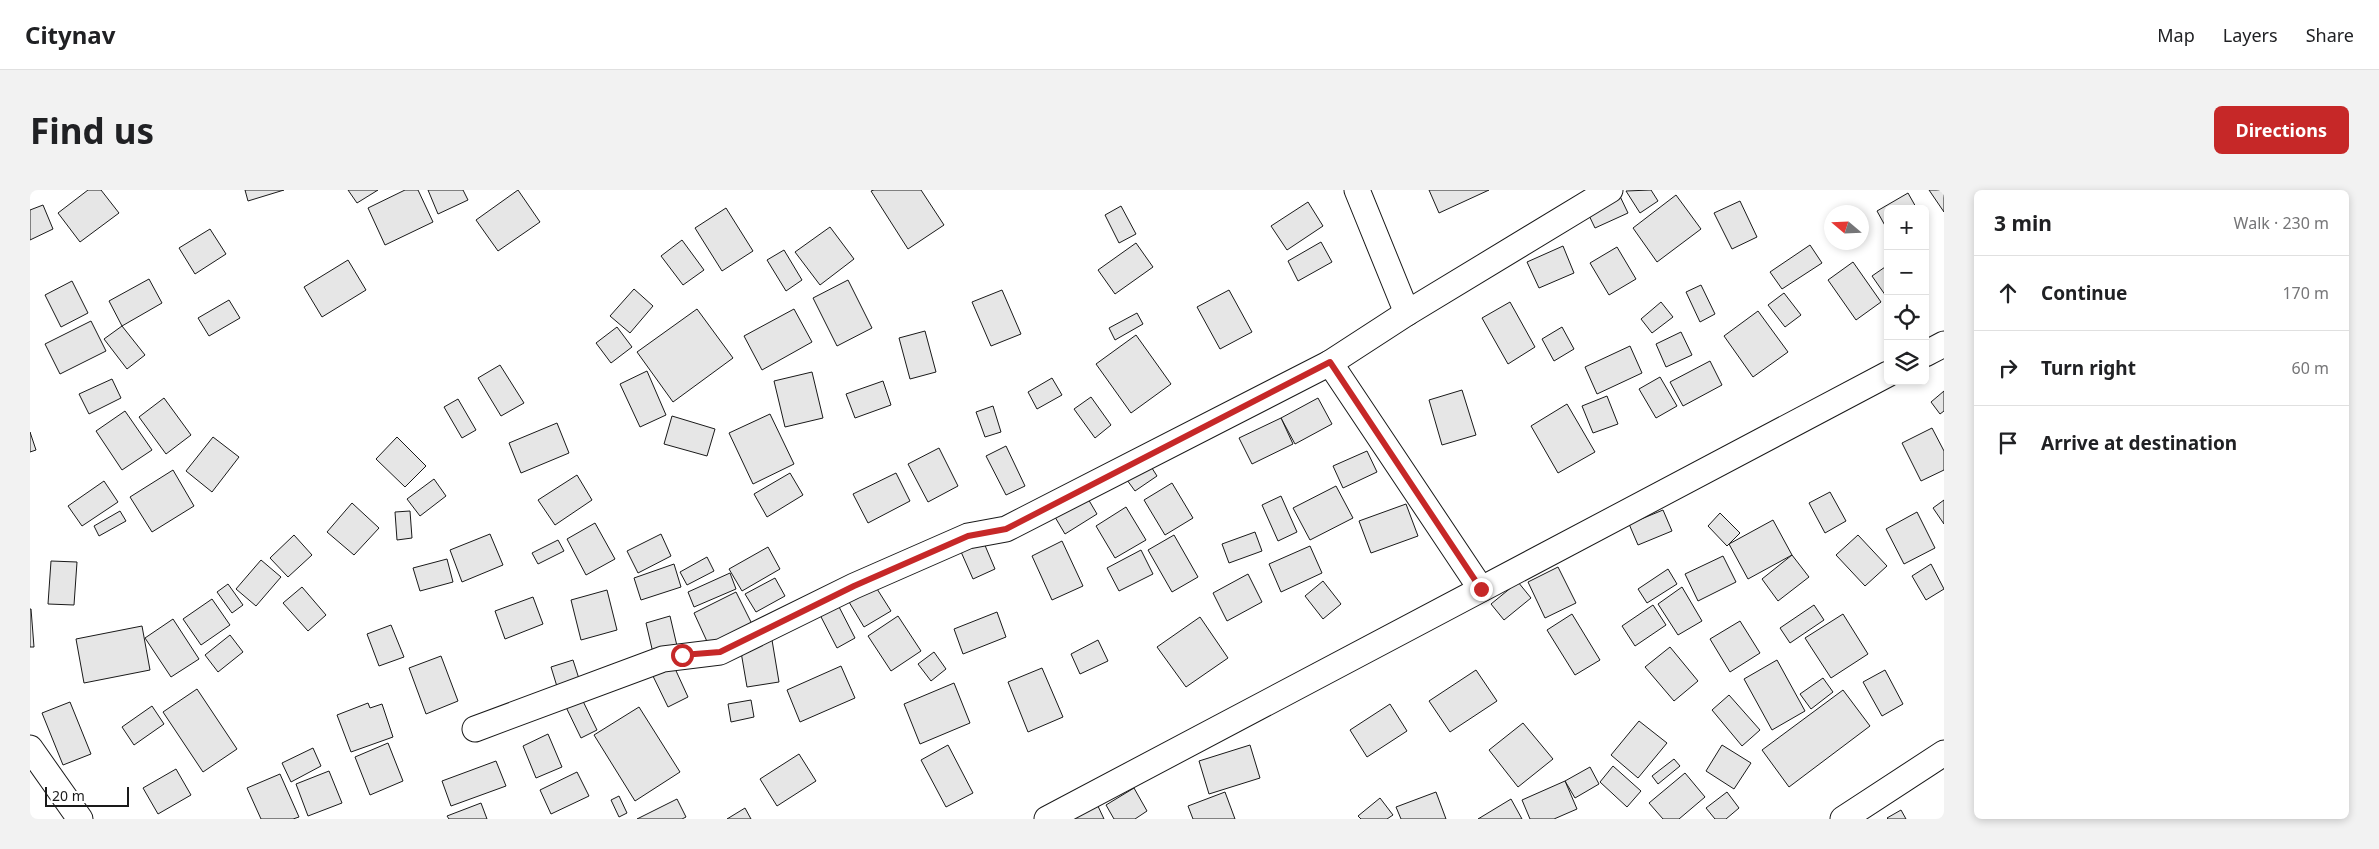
<!DOCTYPE html>
<html lang="en">
<head>
<meta charset="utf-8">
<style>
  :root { --surface:#fff; --page:#f2f2f2; --text:#202124; --muted:#757577; --line:#e0e0e0; --accent:#c62828 }
  body { margin:0; font-family:"Noto Sans",sans-serif; background:var(--page); color:var(--text) }
  .controls { position:absolute; right:15px; top:15px; display:grid; overflow:hidden; border-radius:8px; box-shadow:0 2px 8px #0003 }
  .controls button { width:45px; height:45px; display:grid; place-items:center; padding:0; border:0; border-bottom:1px solid var(--line); background:var(--surface); color:var(--text); font:25px sans-serif }
  .compass { position:absolute; left:1794px; top:15px; width:45px; height:45px; border-radius:50%; background:var(--surface); box-shadow:0 2px 8px #0003; rotate:289deg }
  .scale { position:absolute; left:15px; bottom:12px; width:84px; box-sizing:border-box; padding-left:5px; border:2px solid #1a1a1a; border-top:0; font-size:14px; line-height:18px; white-space:nowrap; color:#1a1a1a; -webkit-text-stroke:4px #fff; paint-order:stroke }
  .stop { position:absolute; width:15px; height:15px; margin:-11px; border:4px solid #c62828; border-radius:50%; background:#fff }
  .stop.end { background:#c62828; border-color:#fff; box-shadow:0 1px 5px #0008 }
  .list { margin:0; padding:0; list-style:none }
  h2 { display:flex; justify-content:space-between; align-items:center; height:65px; margin:0; padding:0 20px; font-size:21px }
  h2 small { font-size:16px; font-weight:400; color:var(--muted) }
  .list li { display:grid; grid-template-columns:32px 1fr auto; gap:15px; align-items:center; box-sizing:border-box; height:75px; padding:0 20px; border-top:1px solid var(--line) }
  .list b { display:block; font-size:19px; white-space:nowrap }
  .list em { font-size:16px; font-style:normal; color:var(--muted) }
  .icon { flex:none; width:28px; height:28px; fill:none; stroke:currentColor; stroke-width:2; stroke-linecap:round; stroke-linejoin:round }
  .map { position:relative; flex:none; width:1914px; height:629px; overflow:hidden; border-radius:8px }
  header { display:flex; align-items:center; gap:30px; box-sizing:border-box; height:70px; padding:0 25px; background:var(--surface); border-bottom:1px solid var(--line) }
  header strong { font-size:24px }
  nav { display:flex; gap:28px; margin-inline-start:auto; font-size:18px }
  .intro { display:flex; align-items:center; justify-content:space-between; box-sizing:border-box; height:120px; padding:0 30px }
  h1 { margin:0; font-size:35px }
  .button { padding:12px 22px; border-radius:8px; background:var(--accent); color:#fff; font-size:18px; font-weight:700 }
  main { display:flex; gap:30px; padding:0 30px }
  aside { flex:1; background:var(--surface); border-radius:8px; box-shadow:0 2px 8px #0003 }
  .map>svg:first-child { display:block }
</style>
</head>
<body>
<header>
<strong>Citynav</strong>
<nav><a>Map</a><a>Layers</a><a>Share</a></nav>
</header>
<div class="intro"><h1>Find us</h1><a class="button">Directions</a></div>
<main>
<div class="map">
<svg width="1914" height="629" viewBox="0 0 1914 629">
  <rect width="100%" height="100%" fill="#fff"/>
  <!-- building -->
  <g fill="#e6e6e6" stroke="#1a1a1a">
    <polygon points="58,0 71,0 89,23 50,52 28,23"/>
    <polygon points="215,0 254,0 218,11"/>
    <polygon points="318,0 348,0 327,13"/>
    <polygon points="375,0 388,0 403,32 355,55 338,18"/>
    <polygon points="398,0 433,0 438,10 408,24"/>
    <polygon points="488,0 510,32 468,61 446,30"/>
    <polygon points="844,0 891,0 914,35 878,59 841,1"/>
    <polygon points="1399,0 1459,0 1409,23"/>
    <polygon points="1587,0 1598,23 1565,38 1554,15"/>
    <polygon points="1621,0 1628,11 1610,23 1596,1"/>
    <polygon points="1899,0 1914,0 1914,22"/>
    <polygon points="1878,3 1887,19 1858,19 1858,41 1847,21"/>
    <polygon points="1646,5 1671,39 1627,72 1603,38"/>
    <polygon points="1710,11 1727,47 1702,59 1684,23"/>
    <polygon points="1278,12 1293,36 1257,60 1241,36"/>
    <polygon points="13,15 23,39 0,50 0,20"/>
    <polygon points="1091,16 1106,44 1089,53 1075,25"/>
    <polygon points="696,18 723,61 692,81 665,38"/>
    <polygon points="800,37 824,69 790,95 765,62"/>
    <polygon points="180,39 196,64 165,84 149,58"/>
    <polygon points="652,50 674,80 653,95 631,66"/>
    <polygon points="1291,52 1302,72 1268,91 1258,71"/>
    <polygon points="1106,53 1123,77 1085,104 1068,80"/>
    <polygon points="1780,55 1792,73 1752,99 1740,82"/>
    <polygon points="1533,56 1544,83 1509,98 1497,72"/>
    <polygon points="1587,57 1606,89 1579,105 1560,73"/>
    <polygon points="754,60 772,90 756,101 737,70"/>
    <polygon points="318,70 336,100 292,127 274,97"/>
    <polygon points="1823,72 1851,112 1826,130 1798,90"/>
    <polygon points="1858,75 1858,109 1842,86"/>
    <polygon points="119,89 132,113 92,136 79,111"/>
    <polygon points="818,90 842,138 807,156 783,108"/>
    <polygon points="42,91 58,123 31,137 15,105"/>
    <polygon points="1671,95 1685,124 1670,132 1656,102"/>
    <polygon points="604,99 623,116 600,143 580,126"/>
    <polygon points="972,100 991,144 961,156 942,112"/>
    <polygon points="1199,100 1222,142 1190,159 1167,117"/>
    <polygon points="1754,103 1771,125 1755,137 1738,115"/>
    <polygon points="199,110 210,128 179,146 168,128"/>
    <polygon points="1480,112 1505,157 1478,174 1452,128"/>
    <polygon points="1631,112 1643,127 1622,143 1611,129"/>
    <polygon points="667,119 703,168 643,212 607,162"/>
    <polygon points="764,119 782,152 732,180 714,146"/>
    <polygon points="1728,121 1758,162 1723,187 1694,146"/>
    <polygon points="1107,123 1113,134 1085,150 1079,138"/>
    <polygon points="61,131 76,161 30,184 15,154"/>
    <polygon points="92,136 115,165 97,179 74,149"/>
    <polygon points="587,137 602,157 581,173 566,153"/>
    <polygon points="1532,137 1544,159 1524,171 1512,149"/>
    <polygon points="895,141 906,182 880,189 869,148"/>
    <polygon points="1651,142 1662,165 1636,177 1626,154"/>
    <polygon points="1106,145 1141,194 1101,223 1066,174"/>
    <polygon points="1600,156 1612,183 1567,204 1555,177"/>
    <polygon points="1680,171 1692,195 1653,216 1640,192"/>
    <polygon points="470,175 494,213 471,226 448,188"/>
    <polygon points="617,181 636,225 610,237 590,194"/>
    <polygon points="782,182 793,228 755,237 744,191"/>
    <polygon points="1630,187 1647,216 1626,228 1609,199"/>
    <polygon points="1022,188 1032,205 1007,219 998,202"/>
    <polygon points="82,189 91,208 59,224 49,204"/>
    <polygon points="853,191 861,215 825,228 816,204"/>
    <polygon points="1432,200 1446,245 1412,255 1399,210"/>
    <polygon points="1914,201 1914,221 1910,224 1901,212"/>
    <polygon points="1577,206 1588,234 1563,243 1552,216"/>
    <polygon points="1061,207 1081,235 1065,248 1044,219"/>
    <polygon points="134,208 161,245 136,264 109,227"/>
    <polygon points="1288,208 1302,234 1265,254 1251,228"/>
    <polygon points="428,209 446,240 432,248 414,217"/>
    <polygon points="1537,214 1565,262 1528,283 1501,236"/>
    <polygon points="963,216 971,242 955,247 946,222"/>
    <polygon points="95,221 122,260 92,280 66,241"/>
    <polygon points="740,224 764,274 723,294 699,243"/>
    <polygon points="642,226 685,239 677,266 634,254"/>
    <polygon points="1251,228 1263,254 1222,274 1209,248"/>
    <polygon points="527,233 539,263 491,283 479,253"/>
    <polygon points="1902,238 1914,261 1914,280 1891,291 1872,253"/>
    <polygon points="0,242 6,260 0,262"/>
    <polygon points="183,247 209,267 182,302 156,281"/>
    <polygon points="367,247 396,276 375,297 346,269"/>
    <polygon points="976,256 995,296 976,305 956,266"/>
    <polygon points="909,258 928,296 898,312 878,274"/>
    <polygon points="1337,261 1347,282 1313,298 1303,276"/>
    <polygon points="1120,275 1127,286 1105,301 1097,290"/>
    <polygon points="143,280 164,316 122,342 100,307"/>
    <polygon points="760,283 773,305 737,327 724,304"/>
    <polygon points="866,283 880,311 838,333 823,304"/>
    <polygon points="547,285 562,310 525,335 508,310"/>
    <polygon points="404,289 416,306 390,326 377,309"/>
    <polygon points="74,291 88,312 52,336 38,316"/>
    <polygon points="1142,293 1163,328 1135,345 1114,310"/>
    <polygon points="1306,296 1323,328 1280,350 1263,318"/>
    <polygon points="1054,302 1067,324 1035,344 1022,322"/>
    <polygon points="1800,302 1816,331 1795,343 1779,313"/>
    <polygon points="1251,306 1267,342 1248,351 1232,315"/>
    <polygon points="1914,310 1914,334 1903,318"/>
    <polygon points="322,313 349,338 324,365 297,342"/>
    <polygon points="1376,314 1388,346 1341,363 1329,331"/>
    <polygon points="1096,317 1116,350 1085,368 1066,336"/>
    <polygon points="1633,320 1642,341 1608,355 1599,334"/>
    <polygon points="90,321 96,331 69,346 64,336"/>
    <polygon points="380,321 382,348 367,350 365,322"/>
    <polygon points="1887,322 1905,358 1874,374 1856,339"/>
    <polygon points="1690,323 1710,343 1697,356 1678,336"/>
    <polygon points="1743,330 1762,365 1718,389 1699,354"/>
    <polygon points="565,333 585,369 556,385 537,349"/>
    <polygon points="1225,342 1232,361 1199,373 1192,354"/>
    <polygon points="460,344 473,375 432,392 420,360"/>
    <polygon points="631,344 641,366 608,383 597,361"/>
    <polygon points="264,345 282,365 258,387 240,368"/>
    <polygon points="1144,345 1168,387 1142,402 1118,360"/>
    <polygon points="1828,345 1857,376 1835,396 1806,365"/>
    <polygon points="951,346 965,379 943,389 928,355"/>
    <polygon points="528,350 534,361 508,374 502,363"/>
    <polygon points="1032,351 1053,396 1022,410 1002,366"/>
    <polygon points="1280,356 1292,383 1251,402 1239,374"/>
    <polygon points="738,357 750,379 712,401 699,379"/>
    <polygon points="1111,360 1123,384 1089,401 1077,378"/>
    <polygon points="1762,365 1779,387 1748,411 1732,389"/>
    <polygon points="1693,366 1706,392 1668,411 1655,384"/>
    <polygon points="677,367 684,381 657,395 650,382"/>
    <polygon points="417,369 423,392 390,401 383,378"/>
    <polygon points="231,370 251,387 226,416 206,399"/>
    <polygon points="21,371 47,372 44,415 18,414"/>
    <polygon points="644,374 651,397 611,410 604,388"/>
    <polygon points="1901,374 1914,399 1896,410 1882,386"/>
    <polygon points="1528,377 1546,413 1515,428 1498,392"/>
    <polygon points="1638,379 1647,394 1617,413 1608,399"/>
    <polygon points="700,383 706,399 664,417 658,402"/>
    <polygon points="1218,384 1232,412 1197,431 1183,403"/>
    <polygon points="745,388 755,406 726,422 715,404"/>
    <polygon points="842,391 861,421 834,437 816,407"/>
    <polygon points="1293,391 1311,414 1293,429 1275,406"/>
    <polygon points="1488,392 1501,408 1474,430 1461,414"/>
    <polygon points="198,394 213,415 202,423 187,402"/>
    <polygon points="272,397 296,425 278,441 253,413"/>
    <polygon points="1652,397 1672,431 1648,445 1628,414"/>
    <polygon points="577,400 587,440 551,450 541,410"/>
    <polygon points="706,402 723,436 680,458 664,423"/>
    <polygon points="503,407 513,434 475,449 465,421"/>
    <polygon points="182,409 200,435 171,455 153,429"/>
    <polygon points="806,411 825,448 807,458 788,421"/>
    <polygon points="1623,415 1636,435 1605,456 1592,436"/>
    <polygon points="1784,415 1794,430 1760,453 1750,438"/>
    <polygon points="1,419 4,457 0,457 0,419"/>
    <polygon points="967,422 976,447 933,464 924,439"/>
    <polygon points="1542,424 1570,470 1545,485 1517,440"/>
    <polygon points="1813,424 1838,464 1801,488 1775,448"/>
    <polygon points="640,426 647,456 623,463 616,433"/>
    <polygon points="868,426 891,461 861,481 838,446"/>
    <polygon points="1170,427 1198,468 1156,497 1127,457"/>
    <polygon points="143,429 169,469 141,487 115,448"/>
    <polygon points="1710,431 1730,463 1700,482 1680,449"/>
    <polygon points="361,435 374,467 349,476 337,444"/>
    <polygon points="112,436 120,480 54,493 46,449"/>
    <polygon points="200,445 213,462 188,482 175,465"/>
    <polygon points="742,450 749,492 717,497 710,456"/>
    <polygon points="1068,450 1078,471 1050,484 1041,464"/>
    <polygon points="1640,457 1668,491 1644,511 1615,477"/>
    <polygon points="904,462 916,479 901,491 888,474"/>
    <polygon points="411,466 428,511 396,524 379,478"/>
    <polygon points="543,470 551,495 529,503 521,477"/>
    <polygon points="1747,470 1775,521 1742,540 1714,489"/>
    <polygon points="642,472 658,507 638,517 621,482"/>
    <polygon points="811,476 825,508 770,532 757,500"/>
    <polygon points="1012,478 1033,527 998,542 978,492"/>
    <polygon points="1446,480 1467,511 1420,542 1399,511"/>
    <polygon points="1855,480 1873,514 1852,526 1833,492"/>
    <polygon points="1793,488 1803,502 1781,519 1770,504"/>
    <polygon points="924,493 940,533 890,554 874,514"/>
    <polygon points="167,499 207,559 173,582 133,522"/>
    <polygon points="1813,500 1840,536 1759,597 1732,560"/>
    <polygon points="550,505 567,540 551,548 534,513"/>
    <polygon points="1699,505 1730,540 1712,556 1682,520"/>
    <polygon points="721,510 724,527 701,532 698,514"/>
    <polygon points="40,512 61,564 33,575 12,523"/>
    <polygon points="338,513 340,518 352,514 363,547 321,562 307,525"/>
    <polygon points="1360,514 1377,541 1337,567 1320,540"/>
    <polygon points="122,516 134,534 104,555 92,537"/>
    <polygon points="609,517 650,582 605,611 564,545"/>
    <polygon points="1609,531 1637,553 1608,588 1581,565"/>
    <polygon points="1493,533 1523,569 1488,597 1459,560"/>
    <polygon points="518,544 532,577 506,588 493,556"/>
    <polygon points="358,553 373,591 340,605 325,567"/>
    <polygon points="918,555 943,603 916,617 891,570"/>
    <polygon points="1220,555 1230,588 1179,604 1169,571"/>
    <polygon points="1692,555 1721,573 1704,599 1676,581"/>
    <polygon points="283,558 291,576 261,592 252,573"/>
    <polygon points="769,564 786,591 747,616 730,589"/>
    <polygon points="1644,569 1650,576 1628,594 1622,586"/>
    <polygon points="466,571 476,596 421,616 412,591"/>
    <polygon points="1583,576 1611,601 1597,617 1570,592"/>
    <polygon points="1560,577 1569,594 1545,608 1535,591"/>
    <polygon points="146,579 161,605 128,624 113,598"/>
    <polygon points="299,581 312,613 278,626 266,594"/>
    <polygon points="547,582 559,606 521,624 510,600"/>
    <polygon points="1655,583 1675,607 1649,629 1633,629 1619,613"/>
    <polygon points="250,584 269,627 263,629 231,629 217,598"/>
    <polygon points="1535,591 1547,619 1524,629 1500,629 1492,610"/>
    <polygon points="1104,598 1117,621 1105,629 1084,629 1076,615"/>
    <polygon points="1195,602 1205,629 1163,629 1158,616"/>
    <polygon points="1406,602 1416,629 1371,629 1366,617"/>
    <polygon points="1697,602 1709,618 1696,629 1685,629 1676,618"/>
    <polygon points="589,606 597,623 589,627 581,610"/>
    <polygon points="1350,608 1363,625 1357,629 1331,629 1328,626"/>
    <polygon points="647,609 656,627 652,629 607,629"/>
    <polygon points="1481,609 1492,629 1448,629"/>
    <polygon points="451,613 457,629 419,629 417,626"/>
    <polygon points="1067,614 1074,629 1040,629"/>
    <polygon points="715,618 721,629 697,629"/>
    <polygon points="1871,620 1876,629 1858,629 1857,628"/>
  </g>
  <g fill="none" stroke-linecap="round" stroke-linejoin="round">
    <defs>
      <g id="street">
        <polyline points="1327,0 1377,123"/>
        <polyline points="1895,164 1914,154"/>
        <polyline points="1300,173 1451,399"/>
        <polyline points="445,539 633,469 690,462 824,396 938,346 976,339 1300,173 1377,123 1580,0"/>
        <polyline points="0,558 50,629"/>
        <polyline points="1017,629 1858,184"/>
        <polyline points="1813,629 1914,563"/>
      </g>
    </defs>
    <!-- street casing -->
    <use href="#street" stroke="#1a1a1a" stroke-width="27"/>
    <!-- street -->
    <use href="#street" stroke="#fff" stroke-width="25"/>
  </g>
  <g fill="none" stroke-linecap="round" stroke-linejoin="round">
    <!-- route -->
    <polyline stroke="#c62828" stroke-width="6" points="652,465 690,462 824,396 938,346 976,339 1300,172 1451,399"/>
  </g>
</svg>
<div class="controls">
<button>+</button>
<button>−</button>
<button><svg class="icon" aria-label="locate" viewBox="0 0 24 24"><circle cx="12" cy="12" r="6"/><path d="M12 2v4M12 18v4M2 12h4M18 12h4"/></svg></button>
<button><svg class="icon" aria-label="layers" viewBox="0 0 24 24"><path d="M12 4l9 5-9 5-9-5zM3 14l9 5 9-5"/></svg></button>
</div>
<svg class="compass" viewBox="-18 -18 36 36"><path d="M0-13l5 13h-10z" fill="#e53935"/><path d="M0 13l5-13h-10z" fill="#757577"/></svg>
<div class="scale">20 m</div>
<div class="stop" style="left:652px;top:465px"></div>
<div class="stop end" style="left:1451px;top:399px"></div>
</div>
<aside>
<h2>3 min<small>Walk · 230 m</small></h2>
<ul class="list">
<li><svg class="icon" aria-label="ahead" viewBox="0 0 24 24"><path d="M12 20V5M6 11l6-6 6 6"/></svg><div><b>Continue</b></div><em>170 m</em></li>
<li><svg class="icon" aria-label="right" viewBox="0 0 24 24"><path d="M7 20v-9h11M14 6l5 5-5 5"/></svg><div><b>Turn right</b></div><em>60 m</em></li>
<li><svg class="icon" aria-label="arrive" viewBox="0 0 24 24"><path d="M6 21V4h12l-3 4 3 4H6"/></svg><div><b>Arrive at destination</b></div></li>
</ul>
</aside>
</main>
</body>
</html>
